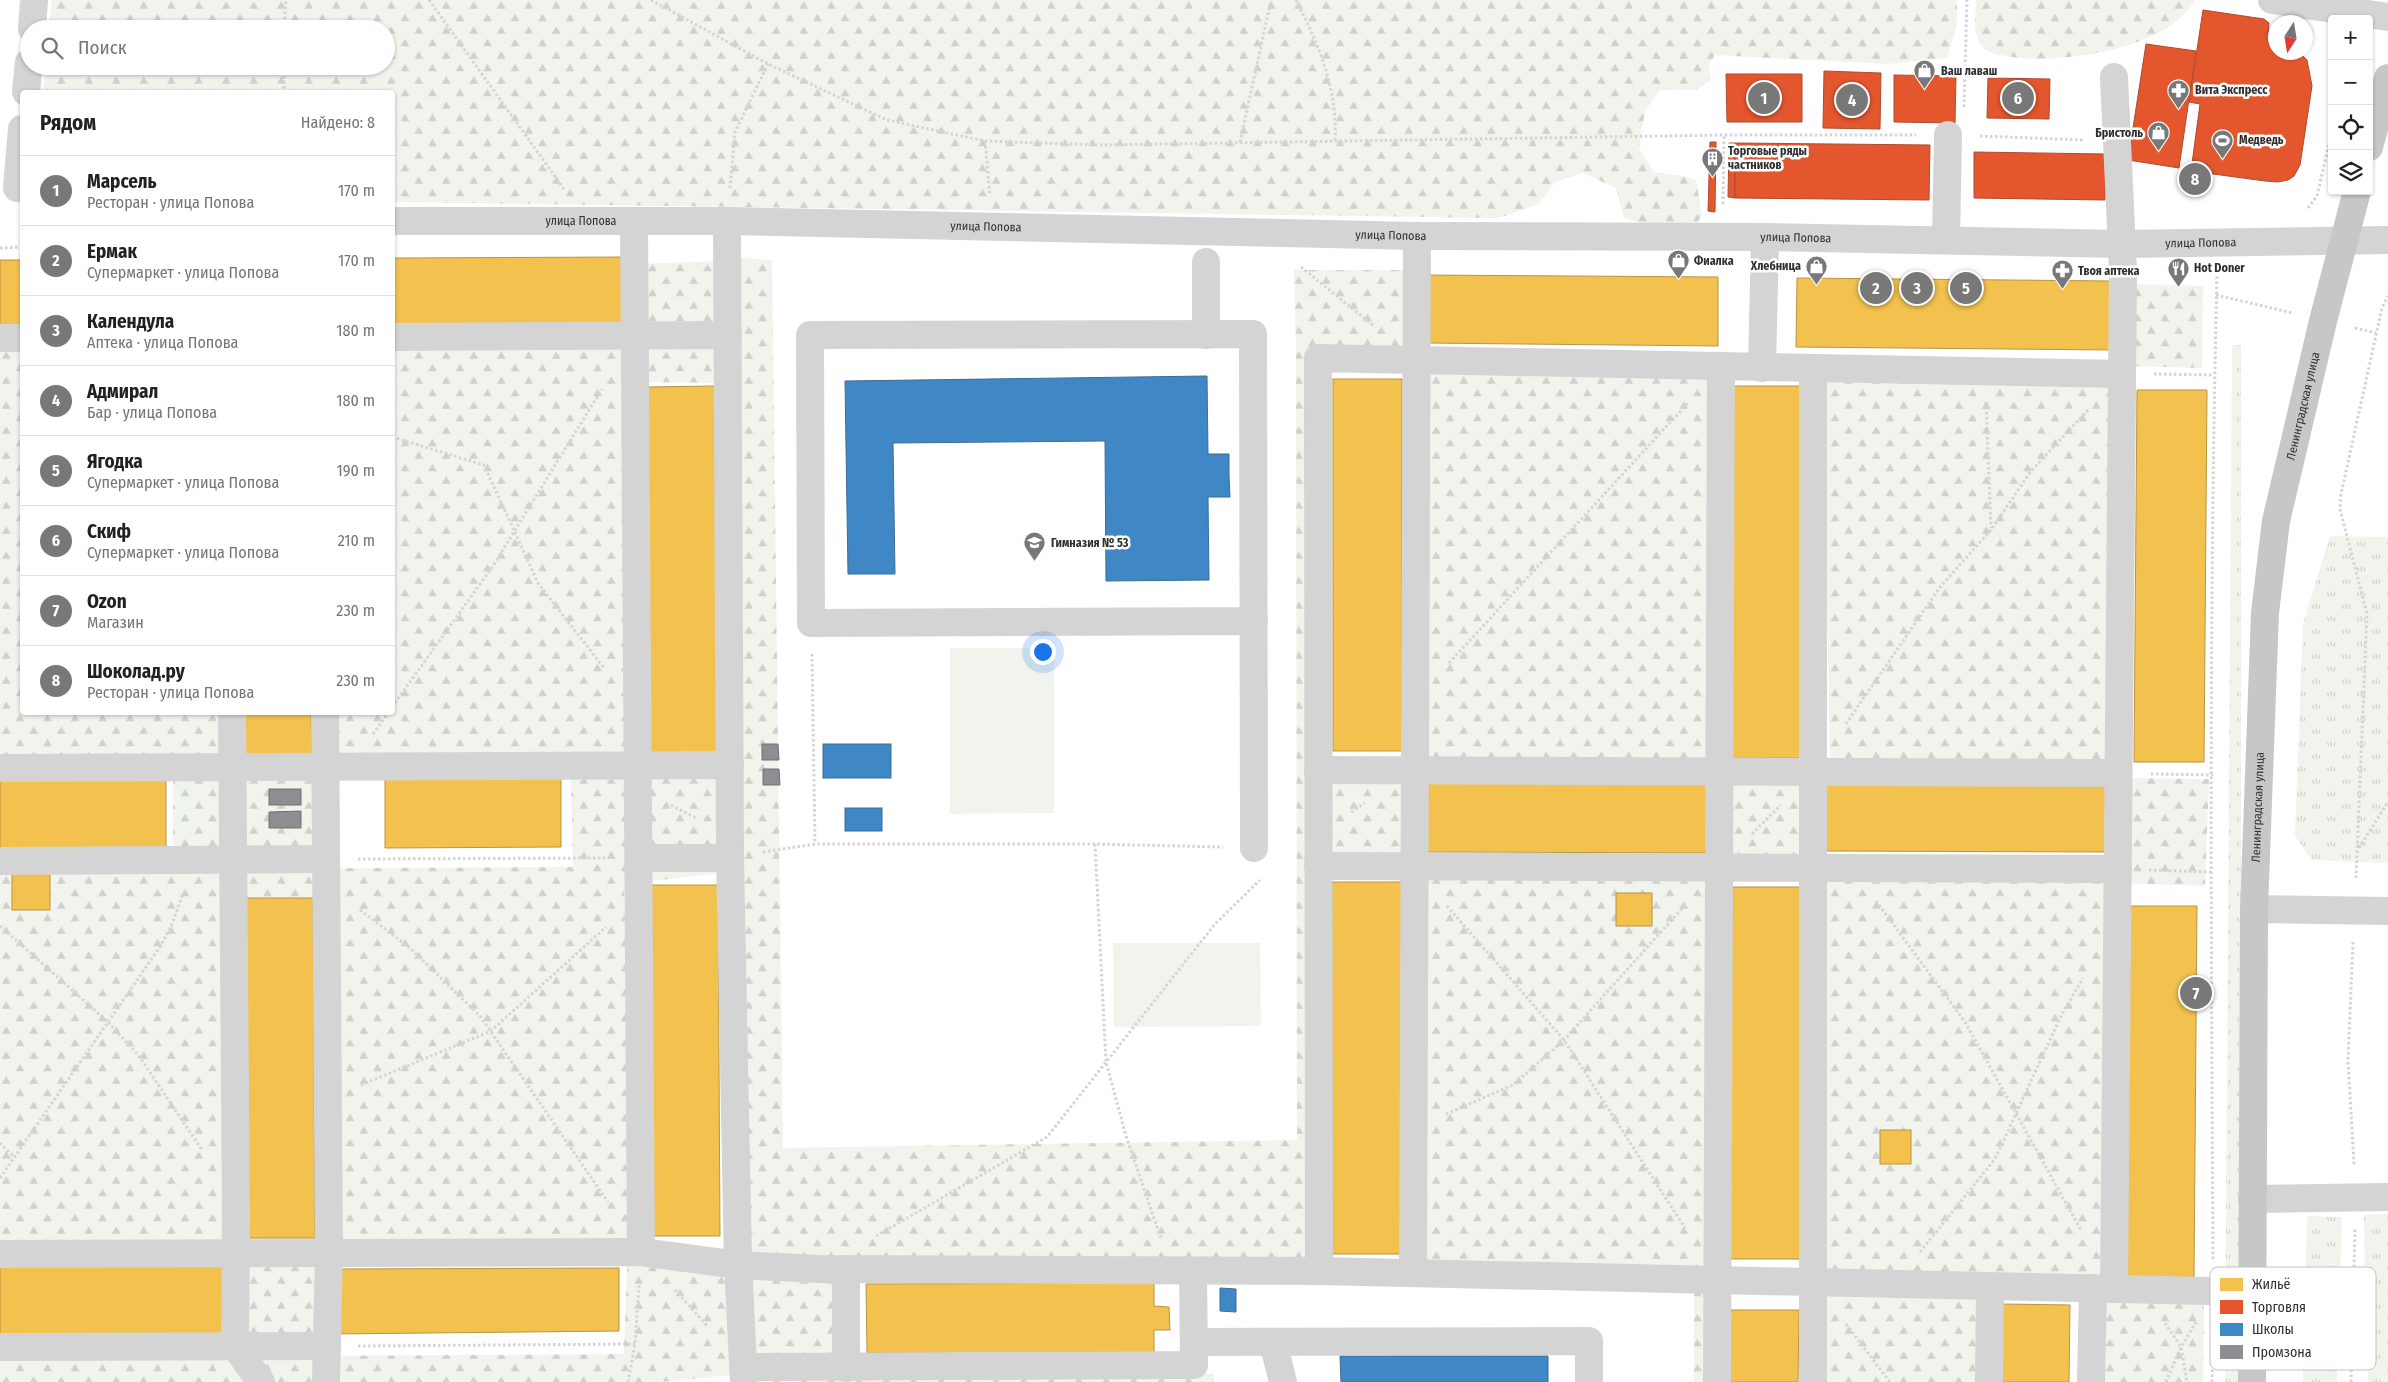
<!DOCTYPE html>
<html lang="ru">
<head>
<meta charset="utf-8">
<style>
  :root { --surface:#fff; --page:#f2f2f2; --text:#202124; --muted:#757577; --line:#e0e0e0; --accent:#787878 }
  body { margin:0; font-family:"Fira Sans Condensed",sans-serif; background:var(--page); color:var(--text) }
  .controls { position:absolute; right:15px; top:15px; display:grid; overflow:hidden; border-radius:5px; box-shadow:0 1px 4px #0004 }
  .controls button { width:45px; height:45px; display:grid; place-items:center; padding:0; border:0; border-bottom:1px solid var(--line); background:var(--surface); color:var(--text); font:25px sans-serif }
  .compass { position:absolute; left:2268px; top:15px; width:45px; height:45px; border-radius:50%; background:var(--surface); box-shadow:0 1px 4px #0004; rotate:192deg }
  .you { position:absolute; left:1042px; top:651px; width:18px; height:18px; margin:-12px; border:4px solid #fff; border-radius:50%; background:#1a73e8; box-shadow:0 0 0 8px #1a73e833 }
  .badge { display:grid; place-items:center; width:32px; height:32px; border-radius:50%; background:var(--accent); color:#fff; font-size:16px; font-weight:700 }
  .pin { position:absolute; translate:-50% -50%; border:2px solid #fff; box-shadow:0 1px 5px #0006 }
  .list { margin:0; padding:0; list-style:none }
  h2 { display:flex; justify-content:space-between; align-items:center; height:65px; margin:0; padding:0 20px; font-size:21px }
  h2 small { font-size:16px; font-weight:400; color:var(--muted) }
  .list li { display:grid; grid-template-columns:32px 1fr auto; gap:15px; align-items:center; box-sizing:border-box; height:70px; padding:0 20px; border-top:1px solid var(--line) }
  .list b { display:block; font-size:19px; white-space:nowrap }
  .list p { margin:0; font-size:16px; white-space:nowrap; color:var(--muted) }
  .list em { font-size:16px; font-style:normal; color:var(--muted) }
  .icon { flex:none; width:28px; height:28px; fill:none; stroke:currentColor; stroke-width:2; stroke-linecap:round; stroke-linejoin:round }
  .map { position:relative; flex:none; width:2388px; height:1382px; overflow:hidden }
  .search { position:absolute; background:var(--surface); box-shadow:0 1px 4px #0004; left:20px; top:20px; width:375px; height:55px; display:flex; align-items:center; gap:12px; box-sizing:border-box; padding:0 18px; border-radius:28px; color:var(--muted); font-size:19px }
  .panel { position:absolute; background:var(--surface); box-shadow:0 1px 4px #0004; left:20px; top:90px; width:375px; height:625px; border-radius:5px }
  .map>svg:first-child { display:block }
</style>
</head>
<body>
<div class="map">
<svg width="2388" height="1382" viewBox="0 0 2388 1382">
  <defs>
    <pattern id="grass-tufts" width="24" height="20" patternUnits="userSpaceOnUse" patternTransform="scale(1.25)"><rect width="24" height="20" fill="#f1f4ed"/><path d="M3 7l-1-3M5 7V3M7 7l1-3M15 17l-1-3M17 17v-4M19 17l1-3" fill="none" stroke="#cfd2cc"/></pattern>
    <pattern id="forest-firs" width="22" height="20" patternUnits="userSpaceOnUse" patternTransform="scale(1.25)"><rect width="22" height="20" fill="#f1f4ed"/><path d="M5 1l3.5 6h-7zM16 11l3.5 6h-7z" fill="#cfd2cc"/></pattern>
  </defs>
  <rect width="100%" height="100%" fill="#fff"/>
  <!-- grass -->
  <g fill="url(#grass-tufts)">
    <polygon points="2232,345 2241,345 2241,1382 2225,1382"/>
    <polygon points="2330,536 2388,537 2388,863 2312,860 2295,836 2303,624"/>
    <polygon points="2388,1214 2388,1382 2368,1382 2364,1215"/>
    <polygon points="2307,1216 2342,1217 2337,1382 2303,1382"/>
  </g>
  <!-- forest -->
  <g fill="url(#forest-firs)">
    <polygon points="52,0 1957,0 1957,25 1947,58 1887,64 1715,55 1709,64 1710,80 1697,90 1660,90 1645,111 1639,148 1654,172 1683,176 1696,180 1702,215 1695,227 1651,226 1624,218 1616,188 1583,173 1555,182 1539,204 1499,218 393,202 392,92 43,92 45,66 386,66 386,29 49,29"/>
    <path d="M1976,0h219c-26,49 -132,64 -183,57 -9,-2 -21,-2 -28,-9 -13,-14 -8,-31 -8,-48z"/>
    <polygon points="734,258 772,260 783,1148 1297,1140 1296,351 1294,270 1413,270 1412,352 1315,351 1314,1265 747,1261"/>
    <polygon points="724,261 723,383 644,382 643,760 0,759 0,347 22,346 22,712 392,712 393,341 639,264"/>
    <polygon points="2131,284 2203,286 2202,368 2129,366"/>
    <polygon points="1425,369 1713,370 1709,762 1425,763"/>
    <polygon points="2115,376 2111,764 1830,764 1823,379"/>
    <polygon points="571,774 720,774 722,873 624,884 632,1226 623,1244 0,1246 0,870 573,867"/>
    <polygon points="318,775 319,850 173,852 173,777"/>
    <polygon points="1323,775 1411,778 1410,862 1323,861"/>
    <polygon points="1811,776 1810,866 1722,864 1723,777"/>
    <polygon points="2124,778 2209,779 2205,886 2124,883"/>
    <polygon points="1422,872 1712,872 1708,1273 1422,1266"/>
    <polygon points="2108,879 2106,1282 1825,1273 1825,881"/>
    <polygon points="627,1262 730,1273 733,1375 662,1382 0,1382 0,1358 624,1354"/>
    <polygon points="245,1264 321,1264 317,1335 243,1336"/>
    <polygon points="746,1272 840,1275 840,1362 748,1363"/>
    <polygon points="1694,1285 1711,1286 1712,1382 1694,1382"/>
    <polygon points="1819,1286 1984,1293 1983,1382 1820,1382"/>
    <polygon points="2101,1295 2204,1299 2203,1382 2099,1382"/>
    <polygon points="1214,1374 1214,1382 752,1382 752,1376"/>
  </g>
  <!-- pitch -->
  <g fill="#f1f4ed">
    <polygon points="950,648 1054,648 1054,813 950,814"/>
    <polygon points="1113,943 1260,943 1261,1026 1114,1027"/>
  </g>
  <!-- homes -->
  <g fill="#f2c14e" stroke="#b89545">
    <polygon points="625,257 625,327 392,328 392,258"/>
    <rect x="0" y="260" width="22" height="69"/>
    <polygon points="1425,275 1718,277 1718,346 1425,343"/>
    <polygon points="1797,278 2113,281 2112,350 1796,347"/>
    <rect x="1333" y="379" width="69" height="372"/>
    <polygon points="715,386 717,759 648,759 645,387"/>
    <polygon points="1732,386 1801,386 1800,758 1731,758"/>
    <polygon points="2137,390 2207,390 2204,762 2134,762"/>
    <polygon points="243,712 311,712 312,758 243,759"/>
    <polygon points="561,777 561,847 385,848 385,778"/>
    <polygon points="166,779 166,848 0,849 0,780"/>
    <polygon points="1822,782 2107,783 2106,852 1822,851"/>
    <polygon points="1425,783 1710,784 1710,853 1425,852"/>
    <rect x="12" y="871" width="38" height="39"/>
    <polygon points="1332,882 1402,882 1401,1254 1332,1254"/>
    <polygon points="648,885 718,885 720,1236 651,1236"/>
    <polygon points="1730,887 1800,887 1800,1259 1729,1259"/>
    <rect x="1616" y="893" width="36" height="33"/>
    <polygon points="244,898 313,898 315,1238 246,1238"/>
    <polygon points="2128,906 2197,906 2194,1278 2125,1278"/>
    <rect x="1880" y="1130" width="31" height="34"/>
    <polygon points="227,1265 227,1335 0,1336 0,1267"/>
    <polygon points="619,1268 619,1331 332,1334 331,1269"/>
    <polygon points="1154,1283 1154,1306 1169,1307 1170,1330 1154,1330 1154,1352 867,1353 866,1284"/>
    <polygon points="2002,1304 2070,1305 2069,1382 2000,1382"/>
    <polygon points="1730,1310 1799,1310 1798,1382 1730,1382"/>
  </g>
  <!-- shops -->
  <g fill="#e4572e" stroke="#ae4b2e">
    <polygon points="2203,10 2264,19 2269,23 2268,36 2276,38 2276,52 2299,52 2307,60 2312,86 2300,165 2294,176 2288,180 2278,182 2265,181 2191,171 2200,104 2189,102"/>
    <polygon points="2146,44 2196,51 2179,168 2128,160"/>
    <polygon points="1824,71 1881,73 1880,129 1823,128"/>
    <polygon points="1726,74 1802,74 1802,122 1727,122"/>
    <polygon points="1894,75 1956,76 1955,123 1894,122"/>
    <polygon points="1988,78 2050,79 2049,119 1987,118"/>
    <polygon points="1710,142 1716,142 1715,212 1708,211"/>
    <polygon points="1729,143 1735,143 1735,198 1728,197"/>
    <polygon points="1735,143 1930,145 1929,200 1735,198"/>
    <polygon points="1974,152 2106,154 2105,200 1974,198"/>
  </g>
  <!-- schools -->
  <g fill="#3f88c5" stroke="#3a6d98">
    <polygon points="1207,376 1208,454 1229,454 1229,476 1230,497 1208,497 1209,580 1106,581 1105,441 893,443 895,574 848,574 845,381"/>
    <rect x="823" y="744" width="68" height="34"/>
    <rect x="845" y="808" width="37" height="23"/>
    <polygon points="1220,1288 1236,1289 1236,1312 1220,1311"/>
    <polygon points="1340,1356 1548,1356 1548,1382 1341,1382"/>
  </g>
  <!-- industry -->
  <g fill="#8d8d92" stroke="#717174">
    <polygon points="762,744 778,744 779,760 762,760"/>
    <polygon points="763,769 779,769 780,785 763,785"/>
    <rect x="269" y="789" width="32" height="16"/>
    <polygon points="301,811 301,828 269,828 269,812"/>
  </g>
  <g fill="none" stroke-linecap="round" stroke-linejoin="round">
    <!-- path -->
    <g stroke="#d4d4d4" stroke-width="3" stroke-dasharray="2.5 2.5" stroke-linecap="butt">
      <polyline points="429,0 564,189"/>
      <polyline points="651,0 768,64 887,120 985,141 1098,145 1724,135 1916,135"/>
      <path d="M1296,0c23,45 42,90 39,141"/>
      <polyline points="284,29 286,0"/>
      <polyline points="284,66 284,92"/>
      <polyline points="1964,107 1967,0"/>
      <polyline points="1980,136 2084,140"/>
      <polyline points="985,141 990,195"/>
      <polyline points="1240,142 1271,0"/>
      <polyline points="730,188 735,132 768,64"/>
      <polyline points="1723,204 1724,135"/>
      <polyline points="2308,208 2317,196 2332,131"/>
      <polyline points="0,248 22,247"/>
      <polyline points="1301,267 1374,326"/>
      <polyline points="2216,295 2293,313"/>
      <polyline points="2355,328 2376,333"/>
      <polyline points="2154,374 2214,375"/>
      <polyline points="1986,402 1991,528"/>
      <polyline points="392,437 484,465 538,583 604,668"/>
      <polyline points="812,654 815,844"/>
      <polyline points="1449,663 1688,403"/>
      <polyline points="392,707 493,566 602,389"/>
      <polyline points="1846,724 1940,587 1991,530 2031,471 2089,409"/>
      <polyline points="373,734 389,712"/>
      <polyline points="2151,774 2213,775"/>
      <polyline points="671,805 698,819"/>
      <polyline points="1351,812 1365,803"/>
      <polyline points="1752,834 1781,805"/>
      <polyline points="1095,844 1106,1062 1126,1136 1161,1239"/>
      <polyline points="2359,848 2388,802"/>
      <polyline points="763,852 815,844 1095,844 1223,847"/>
      <polyline points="358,859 606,858"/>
      <polyline points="2149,870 2211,872"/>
      <polyline points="2356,878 2367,614 2340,509 2341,494 2382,308 2388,296"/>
      <polyline points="1876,901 1965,1022 2081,1230"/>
      <polyline points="1447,906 1564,1040 1685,1228"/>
      <polyline points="360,910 410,948 480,1016 608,1202"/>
      <polyline points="0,926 108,1022 139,1056 202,1150"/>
      <polyline points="2353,942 2348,1059 2354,1165"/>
      <polyline points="361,1085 491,1031 606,927"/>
      <polyline points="1446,1114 1513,1085 1564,1040 1686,904"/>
      <polyline points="0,1143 14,1157"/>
      <polyline points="0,1178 160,947 172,924 183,893"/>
      <polyline points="876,1236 1047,1137 1215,924 1260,880"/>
      <polyline points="1920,1252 1995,1159 2061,1016 2083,978"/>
      <path d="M2213,1259c-2,-328 -4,-656 4,-984"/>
      <polyline points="675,1290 708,1327"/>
      <polyline points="2165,1323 2181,1347 2187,1382"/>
      <polyline points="1846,1324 1890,1382"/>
      <polyline points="358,1346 635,1344"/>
      <polyline points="628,1382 635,1344 639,1285"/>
      <polyline points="2166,1382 2181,1347 2196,1322"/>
      <polyline points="2212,1382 2213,1323"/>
      <polyline points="2351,1382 2355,1229"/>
    </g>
    <!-- minor -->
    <g stroke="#d4d4d4" stroke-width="28">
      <polyline points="2272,0 2388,17"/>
      <polyline points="32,29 34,0"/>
      <polyline points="2114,77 2123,271 2114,1289"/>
      <polyline points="26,92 29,62"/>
      <polyline points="17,188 22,129"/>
      <path id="s1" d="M392,221h335l690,15 348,1 357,7 266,-4"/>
      <polyline points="634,221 641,1252"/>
      <polyline points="727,221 730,858 738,1265 744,1382"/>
      <polyline points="1946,240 1948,135"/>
      <polyline points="1206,262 1206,335"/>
      <polyline points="392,337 728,335"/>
      <polyline points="0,338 22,338"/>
      <polyline points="1762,368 1765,237"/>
      <polyline points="1813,369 1813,1382"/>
      <polyline points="1254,621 811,623 810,335 1253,334 1254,848"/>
      <polyline points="232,712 236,1215 235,1346 261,1382"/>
      <polyline points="325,712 329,1253 326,1382"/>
      <polyline points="0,768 730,765"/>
      <polyline points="1318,770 2118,773"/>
      <polyline points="639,858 730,858"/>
      <polyline points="0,861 326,859"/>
      <polyline points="1318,866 2118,869"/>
      <polyline points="2254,909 2388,911"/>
      <polyline points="2252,1199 2388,1197"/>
      <polyline points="0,1254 641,1252 738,1265 819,1269 1319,1271 2251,1292"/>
      <polyline points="846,1269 846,1368"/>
      <polyline points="1319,1271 1318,358 2122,374"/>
      <polyline points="1413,1273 1417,236"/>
      <polyline points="1194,1342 1589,1341 1589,1382"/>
      <polyline points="1273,1342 1283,1382"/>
      <polyline points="0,1347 327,1346"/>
      <polyline points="744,1367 1194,1365 1193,1271"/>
      <polyline points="1717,1382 1721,366"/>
      <polyline points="1989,1382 1990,1286"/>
      <polyline points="2091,1382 2093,1288"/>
    </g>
    <!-- major -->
    <g stroke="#c7c7c7" stroke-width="28">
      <polyline points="2369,147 2388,78"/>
      <path id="s2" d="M2252,1382l2,-473 11,-296 11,-92 47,-200 34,-130"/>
    </g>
  </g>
  <!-- icons -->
  <defs>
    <symbol id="shop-pin" viewBox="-11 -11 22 30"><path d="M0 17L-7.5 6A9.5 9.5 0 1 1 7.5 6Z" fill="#787878" stroke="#fff"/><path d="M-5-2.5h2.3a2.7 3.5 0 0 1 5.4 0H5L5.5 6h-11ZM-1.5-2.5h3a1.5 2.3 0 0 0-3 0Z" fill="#fff"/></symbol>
    <symbol id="pharmacy-pin" viewBox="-11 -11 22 30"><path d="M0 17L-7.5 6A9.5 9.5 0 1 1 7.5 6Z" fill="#787878" stroke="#fff"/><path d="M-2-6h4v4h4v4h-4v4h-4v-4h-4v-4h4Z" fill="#fff"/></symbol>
    <symbol id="stadium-pin" viewBox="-11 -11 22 30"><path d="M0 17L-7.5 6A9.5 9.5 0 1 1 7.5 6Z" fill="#787878" stroke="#fff"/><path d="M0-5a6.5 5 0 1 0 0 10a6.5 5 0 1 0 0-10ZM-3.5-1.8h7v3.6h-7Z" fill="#fff"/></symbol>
    <symbol id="building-pin" viewBox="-11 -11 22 30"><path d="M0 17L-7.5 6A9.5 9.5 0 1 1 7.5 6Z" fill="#787878" stroke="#fff"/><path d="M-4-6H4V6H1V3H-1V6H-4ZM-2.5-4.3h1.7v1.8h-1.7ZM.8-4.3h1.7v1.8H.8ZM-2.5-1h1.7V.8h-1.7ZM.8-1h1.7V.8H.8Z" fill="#fff"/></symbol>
    <symbol id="restaurant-pin" viewBox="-11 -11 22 30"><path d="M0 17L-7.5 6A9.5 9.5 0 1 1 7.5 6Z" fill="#787878" stroke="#fff"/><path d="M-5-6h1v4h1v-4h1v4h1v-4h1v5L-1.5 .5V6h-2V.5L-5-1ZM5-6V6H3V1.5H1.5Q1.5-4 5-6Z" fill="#fff"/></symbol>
    <symbol id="school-pin" viewBox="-11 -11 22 30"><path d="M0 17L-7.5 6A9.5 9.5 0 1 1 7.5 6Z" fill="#787878" stroke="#fff"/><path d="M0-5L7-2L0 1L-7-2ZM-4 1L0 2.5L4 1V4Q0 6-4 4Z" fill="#fff"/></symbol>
  </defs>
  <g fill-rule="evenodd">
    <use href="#shop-pin" x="1912" y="58" width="25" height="34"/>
    <use href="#pharmacy-pin" x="2166" y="78" width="25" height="34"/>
    <use href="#shop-pin" x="2146" y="120" width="25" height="34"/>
    <use href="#stadium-pin" x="2210" y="128" width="25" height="34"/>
    <use href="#building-pin" x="1700" y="146" width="25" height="34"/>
    <use href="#shop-pin" x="1666" y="248" width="25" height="34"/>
    <use href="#shop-pin" x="1804" y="254" width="25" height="34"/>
    <use href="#restaurant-pin" x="2166" y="256" width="25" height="34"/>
    <use href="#pharmacy-pin" x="2050" y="258" width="25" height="34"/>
    <use href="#school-pin" x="1022" y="530" width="25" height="34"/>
  </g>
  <g text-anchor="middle" stroke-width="5" stroke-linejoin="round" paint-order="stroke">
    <!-- poi labels -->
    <g font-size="12" font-weight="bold" fill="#2f2f2f" stroke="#fff" text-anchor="start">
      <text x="1941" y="75">Ваш лаваш</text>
      <text x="2195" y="94">Вита Экспресс</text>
      <text x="2143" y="137" text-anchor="end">Бристоль</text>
      <text x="2239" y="144">Медведь</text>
      <text x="1728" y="155">Торговые ряды<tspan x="1728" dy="14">частников</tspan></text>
      <text x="1694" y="265">Фиалка</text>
      <text x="1801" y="270" text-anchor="end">Хлебница</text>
      <text x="2194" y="272">Hot Doner</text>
      <text x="2078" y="275">Твоя аптека</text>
      <text x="1051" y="547">Гимназия № 53</text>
    </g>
    <!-- street labels -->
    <g font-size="12" fill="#2f2f2f" stroke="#fff">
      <text dy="4" stroke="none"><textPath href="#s1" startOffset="189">улица Попова</textPath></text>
      <text dy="4" stroke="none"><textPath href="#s1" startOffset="594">улица Попова</textPath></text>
      <text dy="4" stroke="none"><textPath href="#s1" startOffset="999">улица Попова</textPath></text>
      <text dy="4" stroke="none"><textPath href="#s1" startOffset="1404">улица Попова</textPath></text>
      <text dy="4" stroke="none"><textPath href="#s1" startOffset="1809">улица Попова</textPath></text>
      <text dy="4" stroke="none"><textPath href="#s2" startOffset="980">Ленинградская улица</textPath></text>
      <text dy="4" stroke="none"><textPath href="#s2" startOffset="575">Ленинградская улица</textPath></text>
    </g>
  </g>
  <!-- legend -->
  <rect x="2210" y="1267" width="166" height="103" rx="8" fill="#fff" stroke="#c1c1c1" stroke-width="1"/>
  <rect x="2220" y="1278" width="23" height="13" fill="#f2c14e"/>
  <rect x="2220" y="1300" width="23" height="14" fill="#e4572e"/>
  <rect x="2220" y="1323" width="23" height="13" fill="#3f88c5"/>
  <rect x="2220" y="1345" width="23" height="14" fill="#8d8d92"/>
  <g font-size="14" fill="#2f2f2f">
    <text x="2252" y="1289">Жильё</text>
    <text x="2252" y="1312">Торговля</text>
    <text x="2252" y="1334">Школы</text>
    <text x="2252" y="1357">Промзона</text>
  </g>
</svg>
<div class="controls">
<button>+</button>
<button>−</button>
<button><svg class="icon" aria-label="locate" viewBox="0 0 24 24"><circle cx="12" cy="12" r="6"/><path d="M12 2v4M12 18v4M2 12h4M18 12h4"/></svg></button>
<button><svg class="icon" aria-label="layers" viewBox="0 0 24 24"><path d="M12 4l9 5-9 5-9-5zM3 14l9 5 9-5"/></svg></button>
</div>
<svg class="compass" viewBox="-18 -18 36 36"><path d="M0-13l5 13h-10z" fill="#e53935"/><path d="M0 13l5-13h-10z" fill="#757577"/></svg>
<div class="you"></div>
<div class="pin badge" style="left:1764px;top:98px">1</div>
<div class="pin badge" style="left:1876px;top:288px">2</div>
<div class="pin badge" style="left:1917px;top:288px">3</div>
<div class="pin badge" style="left:1852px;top:100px">4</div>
<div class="pin badge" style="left:1966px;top:288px">5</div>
<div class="pin badge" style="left:2018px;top:98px">6</div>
<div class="pin badge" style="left:2196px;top:993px">7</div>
<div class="pin badge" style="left:2195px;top:179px">8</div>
<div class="search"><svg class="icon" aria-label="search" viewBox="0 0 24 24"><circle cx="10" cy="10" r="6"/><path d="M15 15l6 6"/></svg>Поиск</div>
<section class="panel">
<h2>Рядом<small>Найдено: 8</small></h2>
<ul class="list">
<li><span class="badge">1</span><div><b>Марсель</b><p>Ресторан · улица Попова</p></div><em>170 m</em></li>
<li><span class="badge">2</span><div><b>Ермак</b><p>Супермаркет · улица Попова</p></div><em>170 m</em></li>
<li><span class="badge">3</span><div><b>Календула</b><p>Аптека · улица Попова</p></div><em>180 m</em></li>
<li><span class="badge">4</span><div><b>Адмирал</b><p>Бар · улица Попова</p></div><em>180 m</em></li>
<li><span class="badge">5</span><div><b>Ягодка</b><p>Супермаркет · улица Попова</p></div><em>190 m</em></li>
<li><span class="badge">6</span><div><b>Скиф</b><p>Супермаркет · улица Попова</p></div><em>210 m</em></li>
<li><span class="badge">7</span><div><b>Ozon</b><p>Магазин</p></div><em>230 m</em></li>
<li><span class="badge">8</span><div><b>Шоколад.ру</b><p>Ресторан · улица Попова</p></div><em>230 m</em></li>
</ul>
</section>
</div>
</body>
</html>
